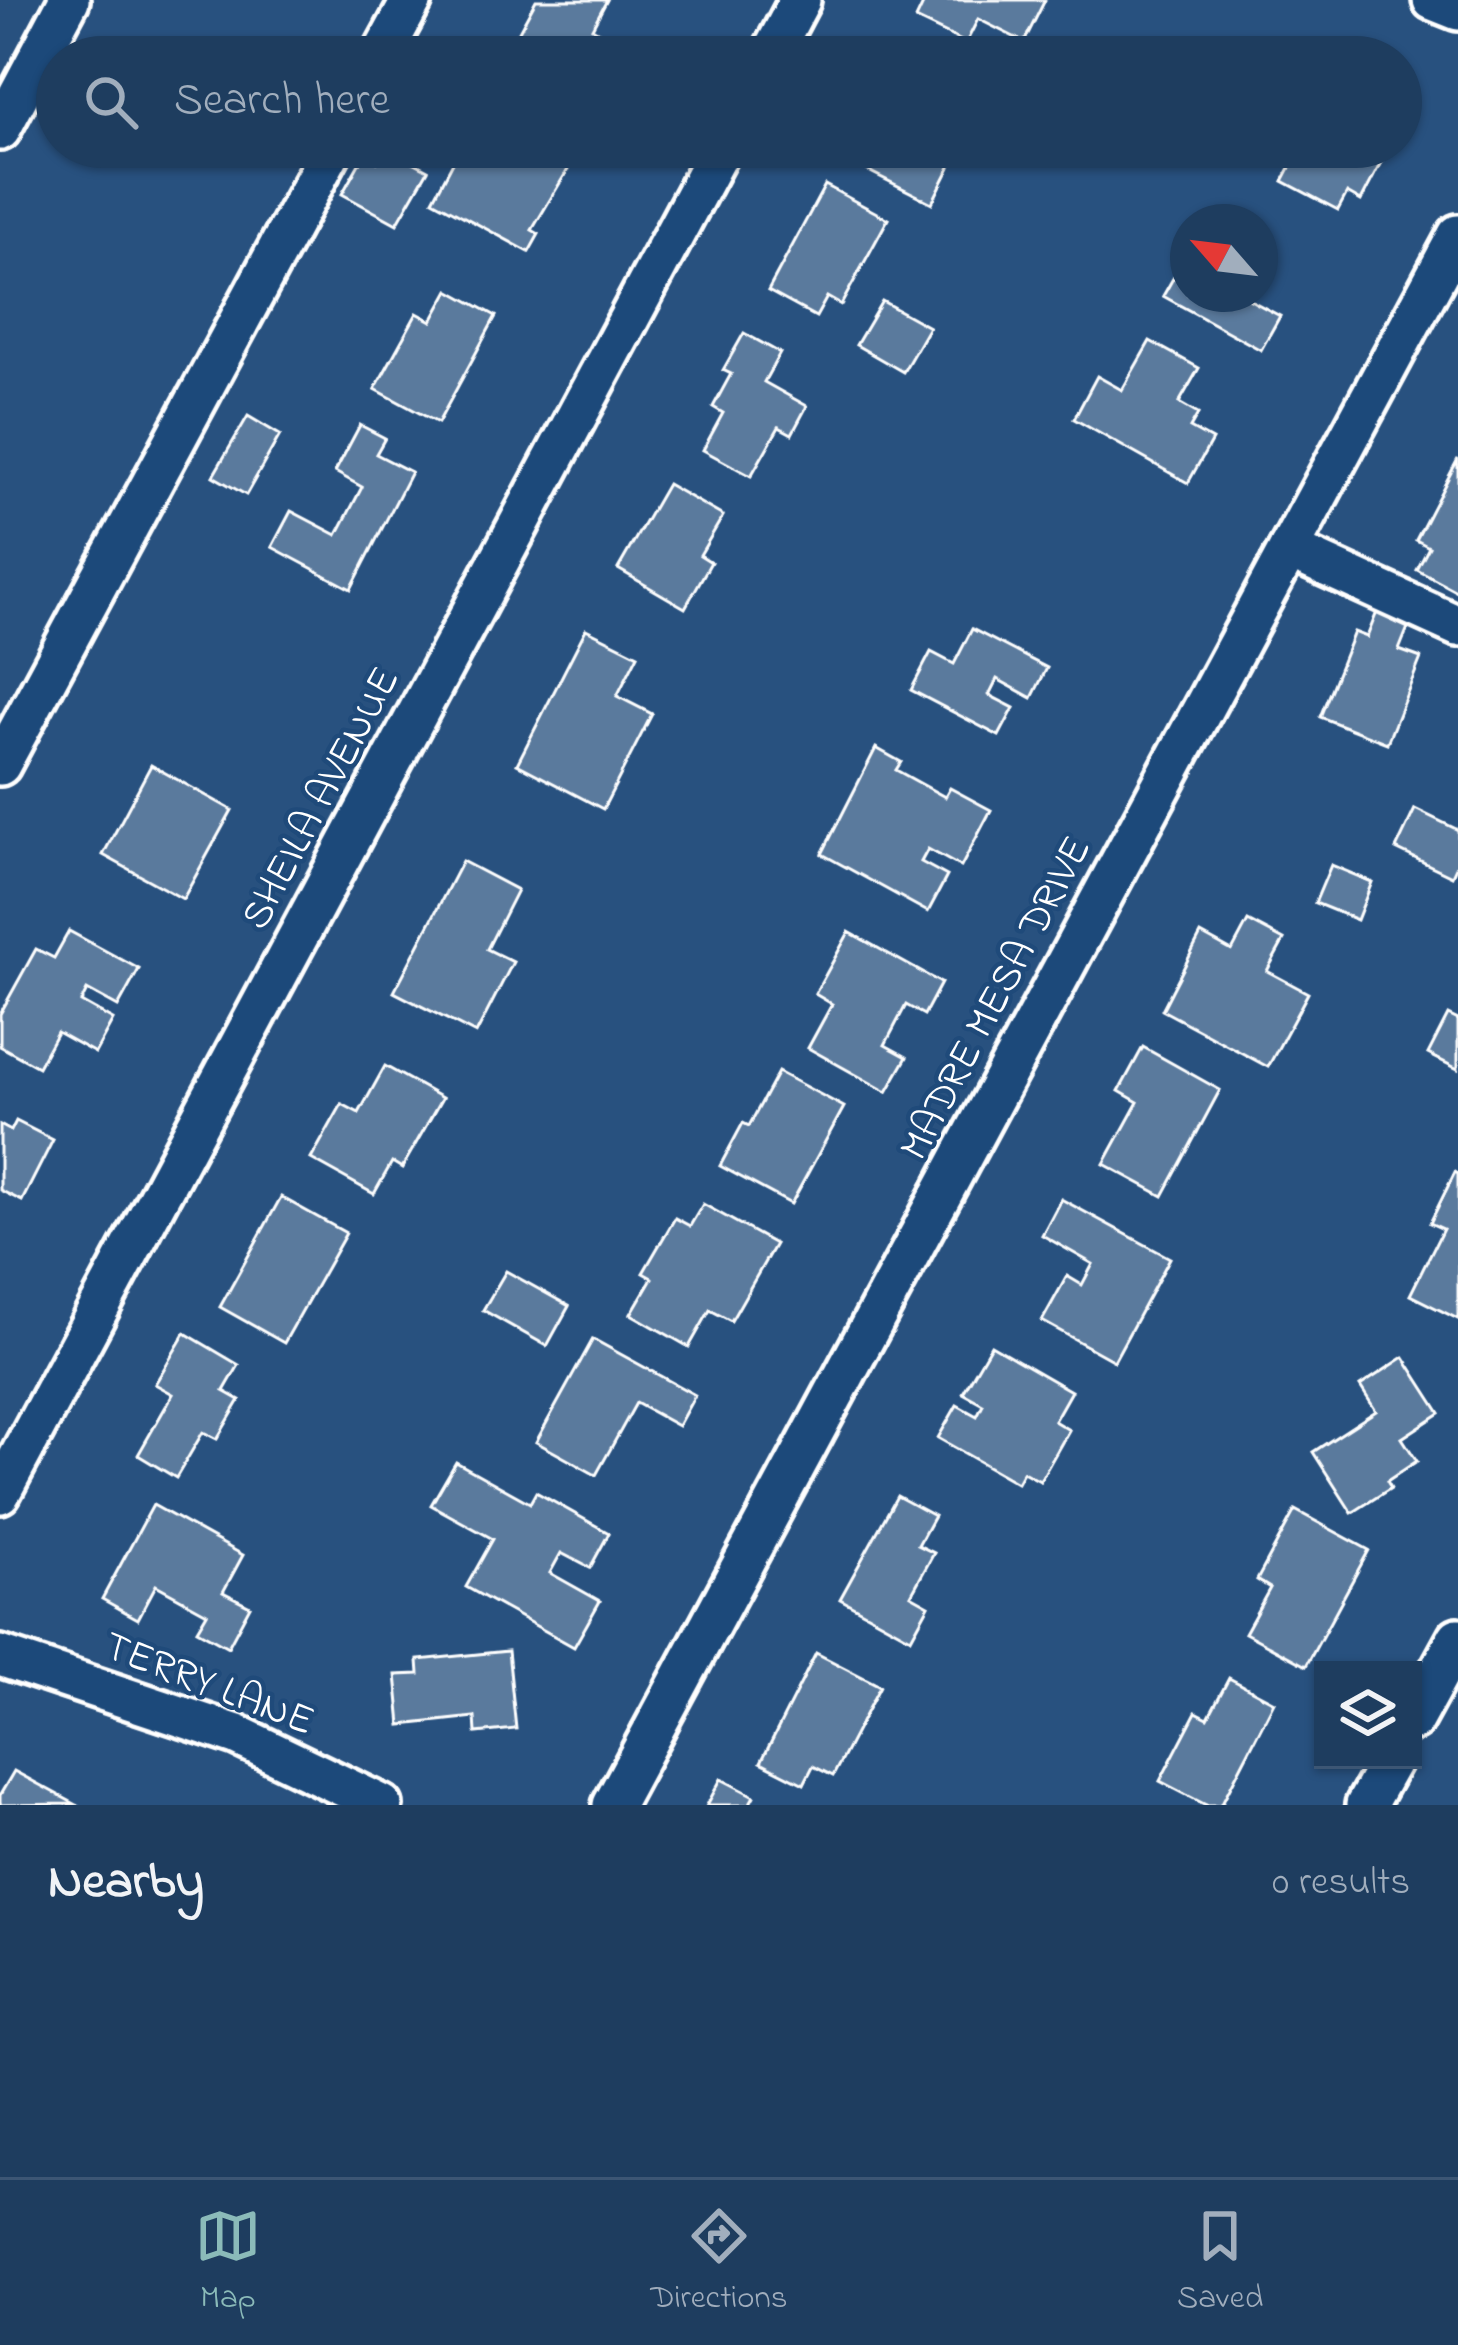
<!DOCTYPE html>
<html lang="en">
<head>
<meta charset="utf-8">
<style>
  :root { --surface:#1e3d5f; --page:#2b4868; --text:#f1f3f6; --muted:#a1aebd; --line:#3c5674; --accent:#8bbbb9 }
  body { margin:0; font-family:"Indie Flower",sans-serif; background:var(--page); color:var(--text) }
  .controls { position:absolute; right:36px; bottom:36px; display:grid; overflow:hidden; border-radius:0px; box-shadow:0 3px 9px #0004 }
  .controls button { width:108px; height:108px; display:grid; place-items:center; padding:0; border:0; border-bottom:3px solid var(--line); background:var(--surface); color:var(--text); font:60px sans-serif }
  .compass { position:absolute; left:1170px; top:204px; width:108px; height:108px; border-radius:50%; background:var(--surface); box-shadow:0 3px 9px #0004; rotate:298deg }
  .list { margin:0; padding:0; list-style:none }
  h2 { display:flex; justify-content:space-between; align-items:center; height:156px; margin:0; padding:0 48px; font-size:51px }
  h2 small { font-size:39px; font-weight:400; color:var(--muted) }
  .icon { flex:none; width:66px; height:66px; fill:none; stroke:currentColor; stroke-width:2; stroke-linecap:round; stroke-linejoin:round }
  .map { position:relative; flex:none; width:1458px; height:1805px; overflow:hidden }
  .search { position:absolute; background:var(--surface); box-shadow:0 3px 9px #0004; left:36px; right:36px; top:36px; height:132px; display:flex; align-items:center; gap:30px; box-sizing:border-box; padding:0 42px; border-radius:66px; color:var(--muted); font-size:45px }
  .sheet { height:372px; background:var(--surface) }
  nav { display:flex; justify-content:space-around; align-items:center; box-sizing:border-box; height:168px; border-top:3px solid var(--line); background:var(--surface); font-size:33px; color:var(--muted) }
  nav a { display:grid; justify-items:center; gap:6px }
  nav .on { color:var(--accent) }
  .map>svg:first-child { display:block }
</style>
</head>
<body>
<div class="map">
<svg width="1458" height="1805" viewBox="0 0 1458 1805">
  <rect width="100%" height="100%" fill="#28517f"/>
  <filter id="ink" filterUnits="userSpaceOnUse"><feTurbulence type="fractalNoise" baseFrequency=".00833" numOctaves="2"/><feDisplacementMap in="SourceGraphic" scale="24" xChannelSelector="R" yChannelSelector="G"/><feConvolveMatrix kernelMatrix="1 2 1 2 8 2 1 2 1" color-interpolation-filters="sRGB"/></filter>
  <g filter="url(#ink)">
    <!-- building -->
    <g fill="#5a7a9d" stroke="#fff" stroke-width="3">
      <polygon points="536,0 607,0 592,28 634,52 631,57 526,57 510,48"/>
      <polygon points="925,0 1045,0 1024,42 978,19 966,43 916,19"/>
      <polygon points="385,147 428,170 397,224 342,194 364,155 377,162"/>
      <polygon points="461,147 572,147 579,151 532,230 539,234 529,252 433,200"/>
      <polygon points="858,147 960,147 932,203 851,162"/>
      <polygon points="1301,147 1389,147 1361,201 1347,193 1338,210 1283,181"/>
      <polygon points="825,185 888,219 841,305 827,297 816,317 768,291"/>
      <polygon points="1188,252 1188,294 1239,294 1280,316 1261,350 1163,296"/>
      <polygon points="449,290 496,316 438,423 375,389 417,313 432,321"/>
      <polygon points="882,301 929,327 903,372 856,345"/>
      <polygon points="744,333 780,353 764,382 807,406 792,434 779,427 751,476 703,450 723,413 713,407 731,374 723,370"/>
      <polygon points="1150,341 1199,368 1179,403 1198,414 1190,428 1212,440 1188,483 1074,419 1097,376 1122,390"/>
      <polygon points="248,416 280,435 246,495 213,476"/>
      <polygon points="360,425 385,438 376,454 411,472 351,589 272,547 291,511 337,535 362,487 335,472"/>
      <polygon points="1458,459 1458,592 1417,570 1429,547 1416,540"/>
      <polygon points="667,484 723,516 700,555 711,562 685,608 618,569"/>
      <polygon points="1379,607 1411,620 1399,650 1421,658 1387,743 1320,717 1354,632 1367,637"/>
      <polygon points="586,629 638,655 617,696 652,714 603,809 517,764"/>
      <polygon points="972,629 1047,668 1032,698 997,679 989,695 1014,708 999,736 911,690 931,652 954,664"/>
      <polygon points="876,748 901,762 896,770 945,797 950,788 991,810 961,867 928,849 921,862 947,876 928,912 822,854"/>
      <polygon points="151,765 232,810 183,899 103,855"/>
      <polygon points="1415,809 1458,830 1458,863 1452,876 1396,849"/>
      <polygon points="462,861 517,890 487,949 513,962 476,1034 394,992"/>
      <polygon points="1331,865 1372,882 1357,920 1315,903"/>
      <polygon points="1248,921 1284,940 1267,971 1308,993 1268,1067 1162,1010 1201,934 1232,951"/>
      <polygon points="69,931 139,969 118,1007 87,990 81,1002 113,1020 95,1053 57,1032 38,1067 0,1046 0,1014 36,949 54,958"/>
      <polygon points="849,932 941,983 924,1015 906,1005 885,1045 907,1057 887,1092 808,1048 832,1004 815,994"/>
      <polygon points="1448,1015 1458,1020 1458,1069 1428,1054"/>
      <polygon points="1143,1047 1220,1090 1163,1196 1104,1164 1138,1102 1119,1091"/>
      <polygon points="385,1066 442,1098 402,1168 392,1162 374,1194 311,1159 342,1104 359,1113"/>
      <polygon points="778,1072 844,1107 791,1204 720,1166 743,1123 749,1126"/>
      <polygon points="16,1121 53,1140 22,1201 0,1190 0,1125 11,1131"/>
      <polygon points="1455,1172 1458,1174 1458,1319 1410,1295 1443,1229 1430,1223"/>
      <polygon points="281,1197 346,1233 284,1343 220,1307"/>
      <polygon points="1061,1199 1170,1258 1114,1361 1042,1321 1067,1276 1082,1285 1093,1264 1042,1235"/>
      <polygon points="703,1204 775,1244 731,1321 710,1310 689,1347 631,1314 652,1278 643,1273 675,1218 690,1226"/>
      <polygon points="506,1271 569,1306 547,1346 483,1310"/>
      <polygon points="185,1333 239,1365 224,1391 240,1400 217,1439 203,1432 176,1478 138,1455 173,1394 155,1384"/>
      <polygon points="593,1339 695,1395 678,1426 636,1403 596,1475 536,1442"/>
      <polygon points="991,1345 1071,1391 1054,1421 1069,1430 1040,1481 1023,1472 1017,1483 938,1438 957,1405 977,1416 983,1404 963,1393"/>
      <polygon points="1404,1357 1440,1413 1402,1438 1417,1461 1387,1481 1391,1488 1352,1513 1313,1452 1376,1411 1360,1386"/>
      <polygon points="456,1462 530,1503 536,1492 609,1533 590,1568 561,1553 550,1573 600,1601 574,1647 466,1587 493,1539 431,1505"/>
      <polygon points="897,1496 934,1516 918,1545 934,1553 911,1595 929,1605 911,1638 840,1599"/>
      <polygon points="153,1505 243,1555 223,1592 250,1606 228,1647 197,1630 207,1613 156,1585 138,1619 102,1599"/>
      <polygon points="1295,1510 1369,1550 1306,1666 1245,1633 1270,1588 1257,1580"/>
      <polygon points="508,1651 516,1729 476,1733 475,1717 401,1725 396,1675 419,1674 418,1660"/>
      <polygon points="816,1653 880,1686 833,1776 813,1766 804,1784 761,1762"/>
      <polygon points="1229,1678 1274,1702 1221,1805 1206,1805 1160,1781 1196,1712 1208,1718"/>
      <polygon points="14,1771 75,1804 0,1805 0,1795"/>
      <polygon points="721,1779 754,1796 749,1805 707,1805"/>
    </g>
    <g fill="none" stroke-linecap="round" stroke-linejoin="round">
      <defs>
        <g id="minor">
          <polyline points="1433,0 1458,10"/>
          <polyline points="381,57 412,0"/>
          <polyline points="770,57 800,0"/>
          <polyline points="0,130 69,0"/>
          <polyline points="1289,549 1458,626"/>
          <polyline points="0,765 333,147"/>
          <polyline points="0,1493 721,147"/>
          <polyline points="0,1656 237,1735 382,1805"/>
          <polyline points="1413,1720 1458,1638"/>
          <polyline points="613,1805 1458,235"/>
          <polyline points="1366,1805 1391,1760"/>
        </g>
      </defs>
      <!-- minor casing -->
      <use href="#minor" stroke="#fff" stroke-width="48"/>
      <!-- minor -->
      <use href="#minor" stroke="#1f4a7a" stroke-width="39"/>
    </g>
  </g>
  <g text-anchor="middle" stroke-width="9" stroke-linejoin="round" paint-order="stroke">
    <!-- street labels -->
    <g font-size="42" fill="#fff" stroke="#1f4a7a">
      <text transform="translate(318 797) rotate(-62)" y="15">SHEILA AVENUE</text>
      <text transform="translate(993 997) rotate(-62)" y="15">MADRE MESA DRIVE</text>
      <text transform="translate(210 1681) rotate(21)" y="15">TERRY LANE</text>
    </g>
  </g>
</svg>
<div class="controls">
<button><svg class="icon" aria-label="layers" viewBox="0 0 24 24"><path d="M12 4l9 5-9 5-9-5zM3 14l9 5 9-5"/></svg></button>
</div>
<svg class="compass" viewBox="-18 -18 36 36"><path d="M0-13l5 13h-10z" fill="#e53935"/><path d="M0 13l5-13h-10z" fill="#a1aebd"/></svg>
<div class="search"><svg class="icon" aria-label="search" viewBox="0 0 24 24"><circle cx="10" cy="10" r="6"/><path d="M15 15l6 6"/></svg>Search here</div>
</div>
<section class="sheet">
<h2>Nearby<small>0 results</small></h2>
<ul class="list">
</ul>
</section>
<nav>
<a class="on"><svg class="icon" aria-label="map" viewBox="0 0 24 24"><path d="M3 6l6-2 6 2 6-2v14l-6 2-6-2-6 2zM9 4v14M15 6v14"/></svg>Map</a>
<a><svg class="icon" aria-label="directions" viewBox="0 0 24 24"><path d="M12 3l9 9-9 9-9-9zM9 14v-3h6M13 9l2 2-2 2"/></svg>Directions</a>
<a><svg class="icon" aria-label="saved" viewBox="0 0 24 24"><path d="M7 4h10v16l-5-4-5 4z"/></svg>Saved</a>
</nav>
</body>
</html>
